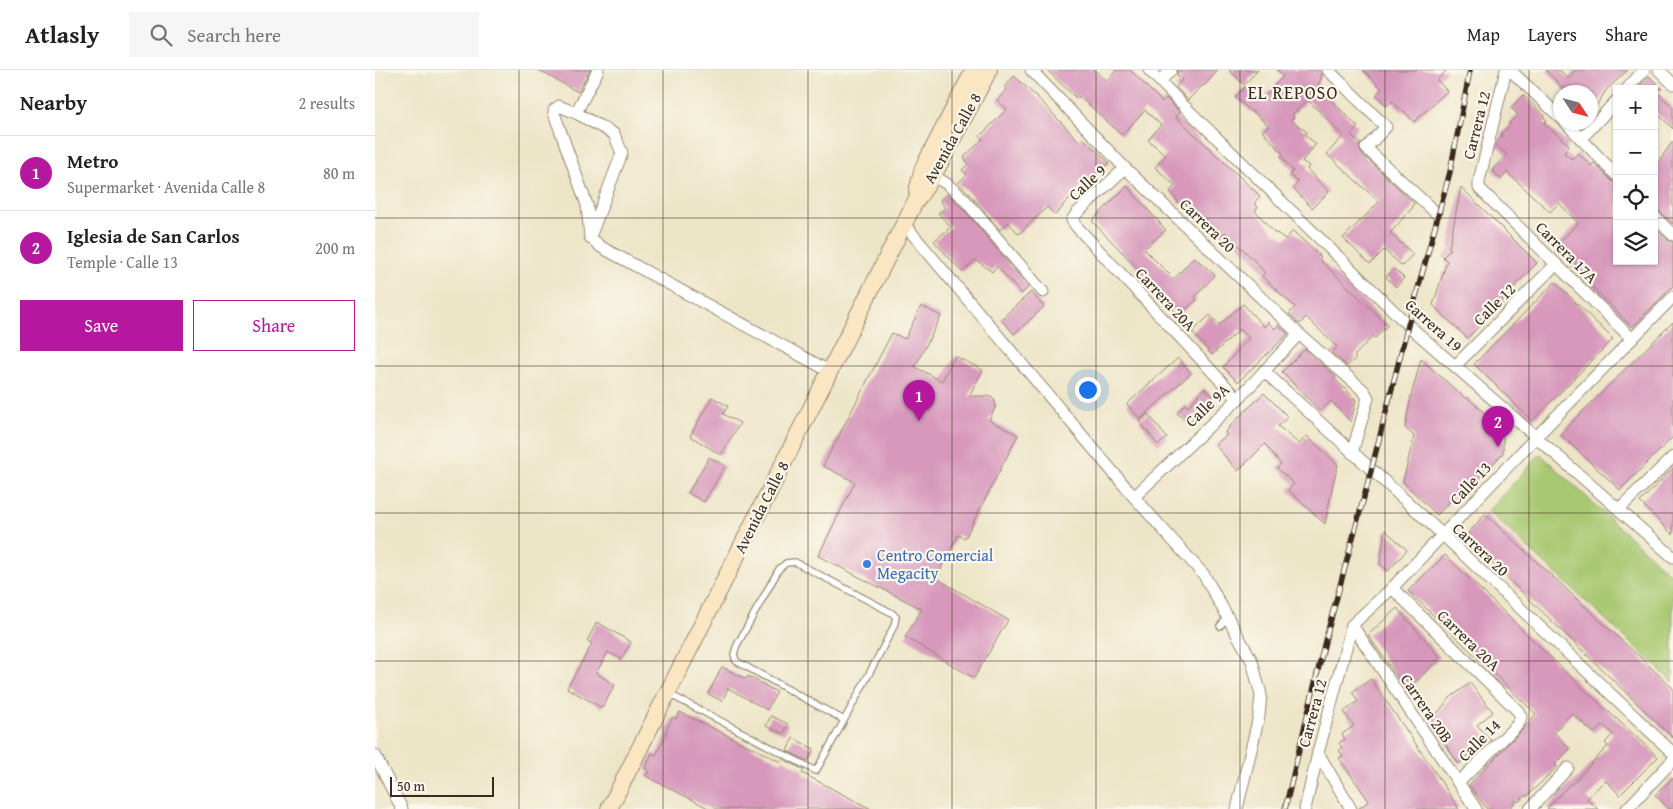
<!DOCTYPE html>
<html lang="en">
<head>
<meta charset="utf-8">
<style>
  :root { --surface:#fff; --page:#f6f6f6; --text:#222; --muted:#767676; --line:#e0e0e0; --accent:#b5179e }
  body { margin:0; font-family:"Gentium Book Plus",serif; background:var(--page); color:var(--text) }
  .controls { position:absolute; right:15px; top:15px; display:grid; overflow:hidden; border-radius:0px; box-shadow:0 1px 4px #0004 }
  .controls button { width:45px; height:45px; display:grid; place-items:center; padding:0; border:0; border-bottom:1px solid var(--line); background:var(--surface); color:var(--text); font:25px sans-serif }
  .compass { position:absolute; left:1178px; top:15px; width:45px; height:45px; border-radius:50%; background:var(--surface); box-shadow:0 1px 4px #0004; rotate:126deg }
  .scale { position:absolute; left:15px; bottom:12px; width:104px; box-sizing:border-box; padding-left:5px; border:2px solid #3b2a1e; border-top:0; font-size:14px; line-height:18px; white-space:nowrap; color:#3b2a1e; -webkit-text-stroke:4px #fbf7ec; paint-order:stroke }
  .you { position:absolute; left:712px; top:319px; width:18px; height:18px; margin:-12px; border:4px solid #fff; border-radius:50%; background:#1a73e8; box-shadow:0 0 0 8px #1a73e833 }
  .badge { display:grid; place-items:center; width:32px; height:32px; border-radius:50%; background:var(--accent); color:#fff; font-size:16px; font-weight:700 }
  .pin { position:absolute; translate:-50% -41px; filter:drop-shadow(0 1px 2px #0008) }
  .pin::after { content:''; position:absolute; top:26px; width:18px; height:15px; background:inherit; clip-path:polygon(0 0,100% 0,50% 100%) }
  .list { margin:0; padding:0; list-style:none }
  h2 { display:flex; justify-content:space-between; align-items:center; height:65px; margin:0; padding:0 20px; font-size:21px }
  h2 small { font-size:16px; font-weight:400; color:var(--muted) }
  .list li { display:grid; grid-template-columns:32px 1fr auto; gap:15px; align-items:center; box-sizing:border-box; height:75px; padding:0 20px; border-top:1px solid var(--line) }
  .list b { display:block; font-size:19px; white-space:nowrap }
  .list p { margin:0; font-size:16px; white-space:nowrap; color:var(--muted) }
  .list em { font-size:16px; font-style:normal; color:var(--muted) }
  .actions { display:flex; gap:10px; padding:15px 20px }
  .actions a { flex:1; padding:11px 0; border:1px solid var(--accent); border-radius:0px; text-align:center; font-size:18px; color:var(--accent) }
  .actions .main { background:var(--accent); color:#fff }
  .icon { flex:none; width:28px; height:28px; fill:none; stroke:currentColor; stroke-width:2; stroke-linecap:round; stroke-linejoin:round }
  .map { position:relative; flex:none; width:1298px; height:739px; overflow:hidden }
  header { display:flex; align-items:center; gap:30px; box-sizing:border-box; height:70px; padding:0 25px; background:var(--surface); border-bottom:1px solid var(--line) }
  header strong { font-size:24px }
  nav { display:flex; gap:28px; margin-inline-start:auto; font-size:18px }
  .search { width:350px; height:45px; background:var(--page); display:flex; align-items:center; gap:12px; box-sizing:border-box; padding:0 18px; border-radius:0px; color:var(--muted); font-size:19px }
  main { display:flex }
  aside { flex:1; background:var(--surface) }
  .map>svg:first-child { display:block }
</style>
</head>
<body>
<header>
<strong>Atlasly</strong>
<div class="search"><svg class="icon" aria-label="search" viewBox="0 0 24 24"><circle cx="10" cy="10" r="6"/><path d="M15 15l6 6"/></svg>Search here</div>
<nav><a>Map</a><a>Layers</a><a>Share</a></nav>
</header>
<main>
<aside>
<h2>Nearby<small>2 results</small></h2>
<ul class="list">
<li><span class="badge">1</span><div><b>Metro</b><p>Supermarket · Avenida Calle 8</p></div><em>80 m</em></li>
<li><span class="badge">2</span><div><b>Iglesia de San Carlos</b><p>Temple · Calle 13</p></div><em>200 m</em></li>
</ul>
<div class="actions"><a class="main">Save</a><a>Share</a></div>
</aside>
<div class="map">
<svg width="1298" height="739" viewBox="0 0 1298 739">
  <rect width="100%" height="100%" fill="#fbf7ec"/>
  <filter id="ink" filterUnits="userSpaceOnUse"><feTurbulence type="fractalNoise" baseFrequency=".02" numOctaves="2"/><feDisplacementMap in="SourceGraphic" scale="10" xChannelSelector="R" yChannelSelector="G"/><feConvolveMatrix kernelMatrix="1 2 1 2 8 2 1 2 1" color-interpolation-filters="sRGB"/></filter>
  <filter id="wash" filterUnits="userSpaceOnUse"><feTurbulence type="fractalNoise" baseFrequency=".0096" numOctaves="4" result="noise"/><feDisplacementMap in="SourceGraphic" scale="20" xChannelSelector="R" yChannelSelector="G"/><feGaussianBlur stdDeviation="1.12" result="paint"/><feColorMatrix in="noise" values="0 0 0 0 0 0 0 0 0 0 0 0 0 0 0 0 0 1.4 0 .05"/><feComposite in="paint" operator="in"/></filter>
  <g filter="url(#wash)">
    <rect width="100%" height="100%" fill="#ede5c7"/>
    <!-- green -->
    <polygon fill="#a8c871" stroke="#727948" points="1165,384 1298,507 1298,612 1113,441"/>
    <g id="blocks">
      <!-- building -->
      <g fill="#d798bb">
        <polygon points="163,0 215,0 203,22"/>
        <polygon points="672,0 720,0 732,11 741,0 755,0 787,32 791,28 805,42 801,47 885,126 879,133 883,137 880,141 901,164 902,163 910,169 918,161 946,187 944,189 1013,255 1000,268 998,266 979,286 981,288 972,296 957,283 962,277 931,247 925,254 914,244 920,237 887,206 890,203 879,190 850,162 847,165 834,154 835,153 807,131 805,134 795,121 800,116 780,97 791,85 773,70 786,55 770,40 747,65 704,26 702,29"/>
        <polygon points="803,0 843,0 829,16 828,15 813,30 801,17 807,10 802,5"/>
        <polygon points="854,0 883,0 869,15"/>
        <polygon points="902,0 946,0 947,4 943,17 983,57 976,65 985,73 984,77 986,83 1039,133 1037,136 1038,137 1015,163 1038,184 1027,196 1009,180 995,194 968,168 1004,132 952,84 968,66 933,30 917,45 919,47 916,50 932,62 930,65 941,74 927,91 934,96 932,99 954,122 937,138 918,118 923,112 915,105 918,101 906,86 908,84 887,61 894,56 877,41 876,42 860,27 871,16 886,31 908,6"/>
        <polygon points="988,0 1072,0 1062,10 1072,21 1039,52 1029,41 1028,42 1017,31 1012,36 1001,25 1007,19"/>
        <polygon points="1171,0 1185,0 1193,9 1200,0 1253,0 1232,19 1216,44 1216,22 1191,22"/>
        <polygon points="639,6 662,27 705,72 708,68 734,93 719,107 717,106 687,136 688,137 680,145 672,137 644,164 633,152 625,160 595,124 583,113 592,105 587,100 593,94 589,87 608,69 605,66 632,39 622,30 632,19 630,16"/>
        <polygon points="1274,6 1287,19 1279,19 1298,37 1298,59 1279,40 1279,19 1262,19"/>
        <polygon points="1148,25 1169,45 1168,47 1172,50 1169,53 1194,75 1189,83 1197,89 1203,83 1216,96 1219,93 1237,111 1242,113 1242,191 1279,191 1279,157 1293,170 1298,172 1298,216 1257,257 1179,178 1203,153 1184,133 1175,142 1132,102 1126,109 1117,100 1132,84 1120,75 1127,66 1126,64 1135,55 1134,53 1143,45 1136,38"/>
        <polygon points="1298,71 1298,154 1284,141 1279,139 1279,98"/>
        <polygon points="752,116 791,160 769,179 799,209 819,187 840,205 820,227 822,230 804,245 795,236 796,234 773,209 717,151"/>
        <polygon points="1086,117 1162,193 1127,229 1129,232 1092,268 1058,235 1072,191 1068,187 1076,179 1074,178"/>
        <polygon points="572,124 584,134 654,217 646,224 622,196 617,202 601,190 587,202 559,171 576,157 563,143 570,138 565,130"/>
        <polygon points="1019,199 1029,208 1021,217 1011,207"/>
        <polygon points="1180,212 1238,269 1157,351 1099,294"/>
        <polygon points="656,222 669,237 639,264 626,249"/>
        <polygon points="868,234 889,257 893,252 900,259 903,255 913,264 863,312 848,297 874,268 865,259 837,285 817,262 835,245 844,255"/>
        <polygon points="546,236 566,246 540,297 567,311 580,286 608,300 594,326 614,326 619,329 621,336 614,350 643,365 590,468 583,465 561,508 633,550 599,608 530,567 547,539 443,486 480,412 448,396 517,263 530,269"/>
        <polygon points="1298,252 1298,367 1245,420 1185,364"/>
        <polygon points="930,279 961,307 959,308 981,330 976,352 956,331 945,341 907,302"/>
        <polygon points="803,288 816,303 765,349 752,334"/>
        <polygon points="1046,289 1091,329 1092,327 1128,360 1128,383 1091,422 1087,418 1062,445 1028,412 1039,366 1030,358 1036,326"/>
        <polygon points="829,318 838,326 813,353 802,343 810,334 813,337"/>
        <polygon points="889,323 913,347 903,356 924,374 932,366 963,395 958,413 950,454 913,420 919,414 902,398 906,394 890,374 863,401 840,375 852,365 850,362 858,353"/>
        <polygon points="337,327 353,336 348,344 365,353 346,385 315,366"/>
        <polygon points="773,344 792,368 783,375 764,351"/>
        <polygon points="334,387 350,396 329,432 313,423"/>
        <polygon points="1298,398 1298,465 1265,432"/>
        <polygon points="1110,444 1298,618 1298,668 1090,467"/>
        <polygon points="1010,460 1032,480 1013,501 1005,494"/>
        <polygon points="1070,485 1197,608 1283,687 1245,725 1230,710 1212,729 1223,739 1172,739 1188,721 1195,714 1196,715 1233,676 1230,673 1238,664 1228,655 1219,663 1197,643 1179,662 1195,679 1180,694 1182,697 1151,727 1150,725 1143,732 1141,730 1134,739 1112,739 1094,715 1148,659 1161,644 1033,521"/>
        <polygon points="1022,538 1065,587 1032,621 993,565"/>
        <polygon points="222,552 256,572 246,589 233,582 221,603 240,615 227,638 192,618 217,574 212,571"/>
        <polygon points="347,597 371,609 373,606 402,622 392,640 353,618 347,631 333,624"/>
        <polygon points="996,609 1060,702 1084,739 983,739 994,731 964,688 968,686 964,680 967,677 964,673 970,669 967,664 979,656 969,642 983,631 977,622"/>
        <polygon points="1095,613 1118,642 1102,655 1116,670 1100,686 1096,682 1084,694 1055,652 1075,628"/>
        <polygon points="305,642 406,692 408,689 429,700 427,703 496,739 335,739 271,706 274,701 270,699 277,683 281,685 292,663 290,662 298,647 301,649"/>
        <polygon points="396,646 413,654 409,664 391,656"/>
        <polygon points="418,668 439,679 433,691 412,681"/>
        <polygon points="1298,708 1298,739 1294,739 1280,725"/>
      </g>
    </g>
  </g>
  <g filter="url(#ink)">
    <use href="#blocks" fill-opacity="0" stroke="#948872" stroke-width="1"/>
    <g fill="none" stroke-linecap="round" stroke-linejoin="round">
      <defs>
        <g id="service">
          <polyline points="845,556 852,548"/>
          <path d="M294,624l147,77c27,-48 53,-96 78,-145l2,-9 -4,-4 -97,-51 -9,1 -7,6 -42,76 -3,9 2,7 108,59"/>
        </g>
        <g id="minor">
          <polyline points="656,0 750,98 924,264 989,321 993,328 977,383"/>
          <polyline points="774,0 805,32"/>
          <polyline points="953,0 1011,57 991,78 1061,143"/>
          <polyline points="1131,0 1104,111 1104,118 1257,269"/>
          <polyline points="1135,0 1186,48"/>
          <polyline points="1284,0 1298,14"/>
          <polyline points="785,11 796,0"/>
          <polyline points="1252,19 1269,0"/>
          <polyline points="809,36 1033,255 1298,487"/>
          <polyline points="201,43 223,0"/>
          <polyline points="1190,52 1242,106"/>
          <polyline points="1206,69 1242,30"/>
          <polyline points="750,98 702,143 697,150 701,156 863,329"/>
          <polyline points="558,106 572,114 589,129 668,222"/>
          <polyline points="1279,146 1298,165"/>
          <polyline points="529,154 759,427 829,505 877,591 886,625 884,646 862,739"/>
          <polyline points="215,167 247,83 239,64 201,43 184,36 179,40 179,43 212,135 215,167 226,177 454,301"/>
          <polyline points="1080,296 1181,194"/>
          <polyline points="889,301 1068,465 1298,683"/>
          <polyline points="759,427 863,329 924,264"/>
          <polyline points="1244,439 1298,387"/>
          <polyline points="1017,518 1143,641 1146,647 1143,654 1083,713"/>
          <polyline points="977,555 1017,518 1161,367 1298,227"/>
          <polyline points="977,555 1101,739"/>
          <polyline points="943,683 976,739"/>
          <polyline points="0,685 27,739"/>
          <polyline points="930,739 943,683 977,555"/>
          <polyline points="1155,739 1193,698"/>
          <polyline points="1252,739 1298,690"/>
        </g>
        <g id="secondary">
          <polyline points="542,122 548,98 599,0"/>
          <polyline points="234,739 539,134 558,106 614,0"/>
        </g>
      </defs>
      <!-- service casing -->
      <use href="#service" stroke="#948872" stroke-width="8"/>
      <!-- minor casing -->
      <use href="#minor" stroke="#948872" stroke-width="13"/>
      <!-- secondary casing -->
      <use href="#secondary" stroke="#948872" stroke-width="18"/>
      <!-- service -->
      <use href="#service" stroke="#fff" stroke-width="5.5"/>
      <!-- minor -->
      <use href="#minor" stroke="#fff" stroke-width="11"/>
      <!-- secondary -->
      <use href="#secondary" stroke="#fbe6c3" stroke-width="16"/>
      <defs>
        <polyline id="rail" points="910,739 950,571 996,401 1033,255 1075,102 1095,0"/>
      </defs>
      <!-- rail casing -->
      <use href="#rail" stroke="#3b2a1e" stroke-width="5.5"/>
      <!-- rail -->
      <use href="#rail" stroke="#fbf7ec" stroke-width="4" stroke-dasharray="11" stroke-linecap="butt"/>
    </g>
  </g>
  <!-- grid -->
  <path fill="none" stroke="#3b2a1e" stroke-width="1" stroke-opacity="0.55" d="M144,0v739M288,0v739M433,0v739M577,0v739M721,0v739M865,0v739M1010,0v739M1154,0v739M0,148h1242M1279,148h19M0,296h1298M0,443h1298M0,591h1298"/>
  <!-- markers -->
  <circle fill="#3f7fe0" stroke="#fbf7ec" stroke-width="2" cx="492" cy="494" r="5"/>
  <g text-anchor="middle" stroke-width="4.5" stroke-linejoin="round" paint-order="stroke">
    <!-- street labels -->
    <g font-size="16" fill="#3b2a1e" stroke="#fbf7ec">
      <text transform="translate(1101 55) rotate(-76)" y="6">Carrera 12</text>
      <text transform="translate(577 68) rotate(-61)" y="6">Avenida Calle 8</text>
      <text transform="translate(712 112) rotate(-43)" y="6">Calle 9</text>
      <text transform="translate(833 155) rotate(44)" y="6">Carrera 20</text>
      <text transform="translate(1192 182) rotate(45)" y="6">Carrera 17A</text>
      <text transform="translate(791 229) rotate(47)" y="6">Carrera 20A</text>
      <text transform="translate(1119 234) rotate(-45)" y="6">Calle 12</text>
      <text transform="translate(1059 255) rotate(42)" y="6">Carrera 19</text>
      <text transform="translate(832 335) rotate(-44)" y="6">Calle 9A</text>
      <text transform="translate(1095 413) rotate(-47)" y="6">Calle 13</text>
      <text transform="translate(386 437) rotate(-63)" y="6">Avenida Calle 8</text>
      <text transform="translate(1106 479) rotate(43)" y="6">Carrera 20</text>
      <text transform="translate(1094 570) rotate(44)" y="6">Carrera 20A</text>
      <text transform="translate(1052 638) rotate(56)" y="6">Carrera 20B</text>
      <text transform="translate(937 643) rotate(-75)" y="6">Carrera 12</text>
      <text transform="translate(1104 670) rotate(-45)" y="6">Calle 14</text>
    </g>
    <!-- shop labels -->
    <g font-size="16" fill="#366cbe" stroke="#fbf7ec" text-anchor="start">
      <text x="502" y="491">Centro Comercial<tspan x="502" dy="18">Megacity</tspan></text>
    </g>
    <!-- neighbourhood labels -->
    <g font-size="18" letter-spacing="1" fill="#3b2a1e" stroke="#fbf7ec">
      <text x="918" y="29">EL REPOSO</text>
    </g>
  </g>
</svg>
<div class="controls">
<button>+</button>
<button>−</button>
<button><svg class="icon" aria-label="locate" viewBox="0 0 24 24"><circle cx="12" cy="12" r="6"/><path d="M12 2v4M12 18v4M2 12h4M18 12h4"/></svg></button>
<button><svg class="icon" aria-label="layers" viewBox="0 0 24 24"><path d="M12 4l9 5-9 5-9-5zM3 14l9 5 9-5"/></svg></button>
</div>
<svg class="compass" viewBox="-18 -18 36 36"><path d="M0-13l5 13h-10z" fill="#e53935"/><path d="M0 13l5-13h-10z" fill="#767676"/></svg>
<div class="scale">50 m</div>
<div class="you"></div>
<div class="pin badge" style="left:544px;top:351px">1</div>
<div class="pin badge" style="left:1123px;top:377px">2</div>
</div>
</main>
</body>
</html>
